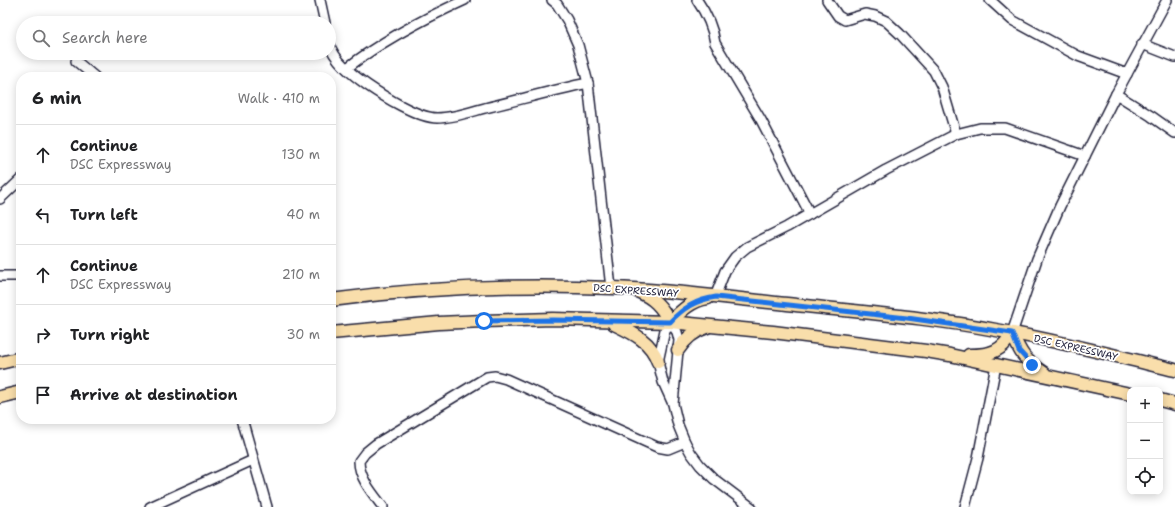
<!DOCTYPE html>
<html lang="en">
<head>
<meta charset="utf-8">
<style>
  :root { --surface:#fff; --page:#f6f6f6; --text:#202124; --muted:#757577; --line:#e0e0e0 }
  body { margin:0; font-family:"Shantell Sans",sans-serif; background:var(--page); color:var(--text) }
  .controls { position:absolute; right:12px; bottom:12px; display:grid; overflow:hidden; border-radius:8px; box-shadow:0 2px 10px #0003 }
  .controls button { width:36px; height:36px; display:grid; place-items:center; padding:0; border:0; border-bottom:1px solid var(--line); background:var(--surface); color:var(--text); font:20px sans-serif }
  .stop { position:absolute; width:12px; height:12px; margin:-9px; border:3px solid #1a73e8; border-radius:50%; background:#fff }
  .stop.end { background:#1a73e8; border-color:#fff; box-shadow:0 1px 4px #0008 }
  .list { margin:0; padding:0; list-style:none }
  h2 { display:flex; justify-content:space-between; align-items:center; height:52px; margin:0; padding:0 16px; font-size:17px }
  h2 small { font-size:13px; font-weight:400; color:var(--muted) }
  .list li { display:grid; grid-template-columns:26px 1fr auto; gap:12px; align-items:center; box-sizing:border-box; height:60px; padding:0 16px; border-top:1px solid var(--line) }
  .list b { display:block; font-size:15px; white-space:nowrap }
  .list p { margin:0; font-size:13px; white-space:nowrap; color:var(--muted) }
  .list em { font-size:13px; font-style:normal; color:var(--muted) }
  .icon { flex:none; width:22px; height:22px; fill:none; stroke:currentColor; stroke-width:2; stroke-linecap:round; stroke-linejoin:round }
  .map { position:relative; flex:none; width:1175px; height:507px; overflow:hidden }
  .search { position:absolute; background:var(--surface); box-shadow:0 2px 10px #0003; left:16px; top:16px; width:320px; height:44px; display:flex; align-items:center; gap:10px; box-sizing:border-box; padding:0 14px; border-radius:22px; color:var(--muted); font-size:15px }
  .panel { position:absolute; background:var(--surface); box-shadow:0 2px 10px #0003; left:16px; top:72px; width:320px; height:352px; border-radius:16px }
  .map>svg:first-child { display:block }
</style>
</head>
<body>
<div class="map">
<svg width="1175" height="507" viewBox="0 0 1175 507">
  <rect width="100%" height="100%" fill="#fff"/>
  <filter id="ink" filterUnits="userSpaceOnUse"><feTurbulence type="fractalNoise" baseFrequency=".025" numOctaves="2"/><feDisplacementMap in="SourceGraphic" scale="8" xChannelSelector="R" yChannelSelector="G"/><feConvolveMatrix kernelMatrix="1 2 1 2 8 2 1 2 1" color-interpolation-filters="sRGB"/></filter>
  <g filter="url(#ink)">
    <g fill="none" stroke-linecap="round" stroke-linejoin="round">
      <defs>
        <g id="minor">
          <polyline points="320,0 325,23"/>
          <polyline points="552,0 557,4 567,20 578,45 588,83 611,288"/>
          <path d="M697,0c9,13 16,28 18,43l46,77 49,94"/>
          <polyline points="827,0 838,16 845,20 865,14 875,16 886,21 900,34 934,71 942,87 956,134"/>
          <polyline points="990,0 1012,20 1078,56 1127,74"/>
          <path d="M329,42c4,18 24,33 38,43 16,11 51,33 70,33 16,0 33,-6 48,-10 34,-8 68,-18 103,-25"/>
          <polyline points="1142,44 1175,57"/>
          <polyline points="76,61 95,77"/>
          <path d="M347,68c36,-28 76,-49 118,-68"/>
          <polyline points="1116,94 1151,116 1175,133"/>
          <polyline points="0,199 21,179"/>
          <polyline points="0,276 21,276"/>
          <polyline points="715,297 725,271 735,257 747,247 787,227 886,170 956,134 980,128 1005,128 1085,156"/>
          <polyline points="1012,333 1037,259 1060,206 1116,94 1167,0"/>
          <polyline points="673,404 679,340 677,332 670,322 665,330 658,362 663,382 673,404 678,425 685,442 691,453 700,465 714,479 751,507"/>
          <polyline points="242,419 267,507"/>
          <polyline points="150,507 253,460"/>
          <path d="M383,507c-10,-13 -24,-29 -24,-46l6,-8 11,-9 111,-67 8,-1 11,3 151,68 11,2 17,-7"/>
          <polyline points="965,507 978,458 996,365"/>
        </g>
        <g id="major">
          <path d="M637,291c17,7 24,15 33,31 11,-11 22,-22 38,-24"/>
          <path d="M331,300c91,-12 190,-16 282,-12 58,2 116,10 174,16 70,8 140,13 209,26 60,10 119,26 179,40"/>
          <path d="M614,324c19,9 37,17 44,38"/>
          <polyline points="331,333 439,323 484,321 553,319 670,322 773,332 926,351 950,355 1130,394"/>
          <path d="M1012,333c8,20 13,28 32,40"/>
          <path d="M678,350c7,-11 16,-19 29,-23"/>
          <path d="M969,355c21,0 33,-3 43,-22"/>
          <polyline points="0,363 21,358"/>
          <polyline points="0,397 21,392"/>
          <polyline points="1160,400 1175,404"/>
        </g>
      </defs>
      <!-- minor casing -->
      <use href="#minor" stroke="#22223b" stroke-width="12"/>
      <!-- major casing -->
      <use href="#major" stroke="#22223b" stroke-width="15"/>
      <!-- minor -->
      <use href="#minor" stroke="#fff" stroke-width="9"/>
      <!-- major -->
      <use href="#major" stroke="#f9deab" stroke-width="12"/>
    </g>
  </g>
  <g fill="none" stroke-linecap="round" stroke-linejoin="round" filter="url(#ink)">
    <!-- route -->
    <path stroke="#1a73e8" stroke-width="5" d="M484,321l69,-1 117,2c13,-14 26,-22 46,-25l191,21 105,15 7,18 13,14"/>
  </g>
  <g text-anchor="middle" stroke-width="3.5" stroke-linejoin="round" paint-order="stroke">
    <!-- street labels -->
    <g font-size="10" fill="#22223b" stroke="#fff">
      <text transform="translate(636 290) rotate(4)" y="4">DSC EXPRESSWAY</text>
      <text transform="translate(1076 347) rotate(13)" y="4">DSC EXPRESSWAY</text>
    </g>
  </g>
</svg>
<div class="controls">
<button>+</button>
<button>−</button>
<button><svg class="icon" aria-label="locate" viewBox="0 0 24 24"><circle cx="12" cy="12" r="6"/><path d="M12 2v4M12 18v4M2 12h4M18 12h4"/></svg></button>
</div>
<div class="stop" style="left:484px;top:321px"></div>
<div class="stop end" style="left:1032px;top:365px"></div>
<div class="search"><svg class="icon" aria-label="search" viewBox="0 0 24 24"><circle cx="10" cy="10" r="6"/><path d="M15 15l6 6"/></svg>Search here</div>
<section class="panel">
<h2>6 min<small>Walk · 410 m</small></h2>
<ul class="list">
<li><svg class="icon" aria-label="ahead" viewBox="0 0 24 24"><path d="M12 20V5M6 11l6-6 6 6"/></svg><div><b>Continue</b><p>DSC Expressway</p></div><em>130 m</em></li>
<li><svg class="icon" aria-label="left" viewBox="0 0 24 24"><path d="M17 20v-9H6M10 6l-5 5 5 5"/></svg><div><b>Turn left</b></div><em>40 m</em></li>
<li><svg class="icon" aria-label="ahead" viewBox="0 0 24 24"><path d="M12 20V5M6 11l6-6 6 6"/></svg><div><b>Continue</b><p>DSC Expressway</p></div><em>210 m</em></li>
<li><svg class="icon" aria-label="right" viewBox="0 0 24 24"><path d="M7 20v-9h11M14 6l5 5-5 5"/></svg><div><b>Turn right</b></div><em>30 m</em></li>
<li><svg class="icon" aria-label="arrive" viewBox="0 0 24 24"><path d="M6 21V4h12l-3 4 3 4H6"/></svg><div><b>Arrive at destination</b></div></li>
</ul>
</section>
</div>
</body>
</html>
